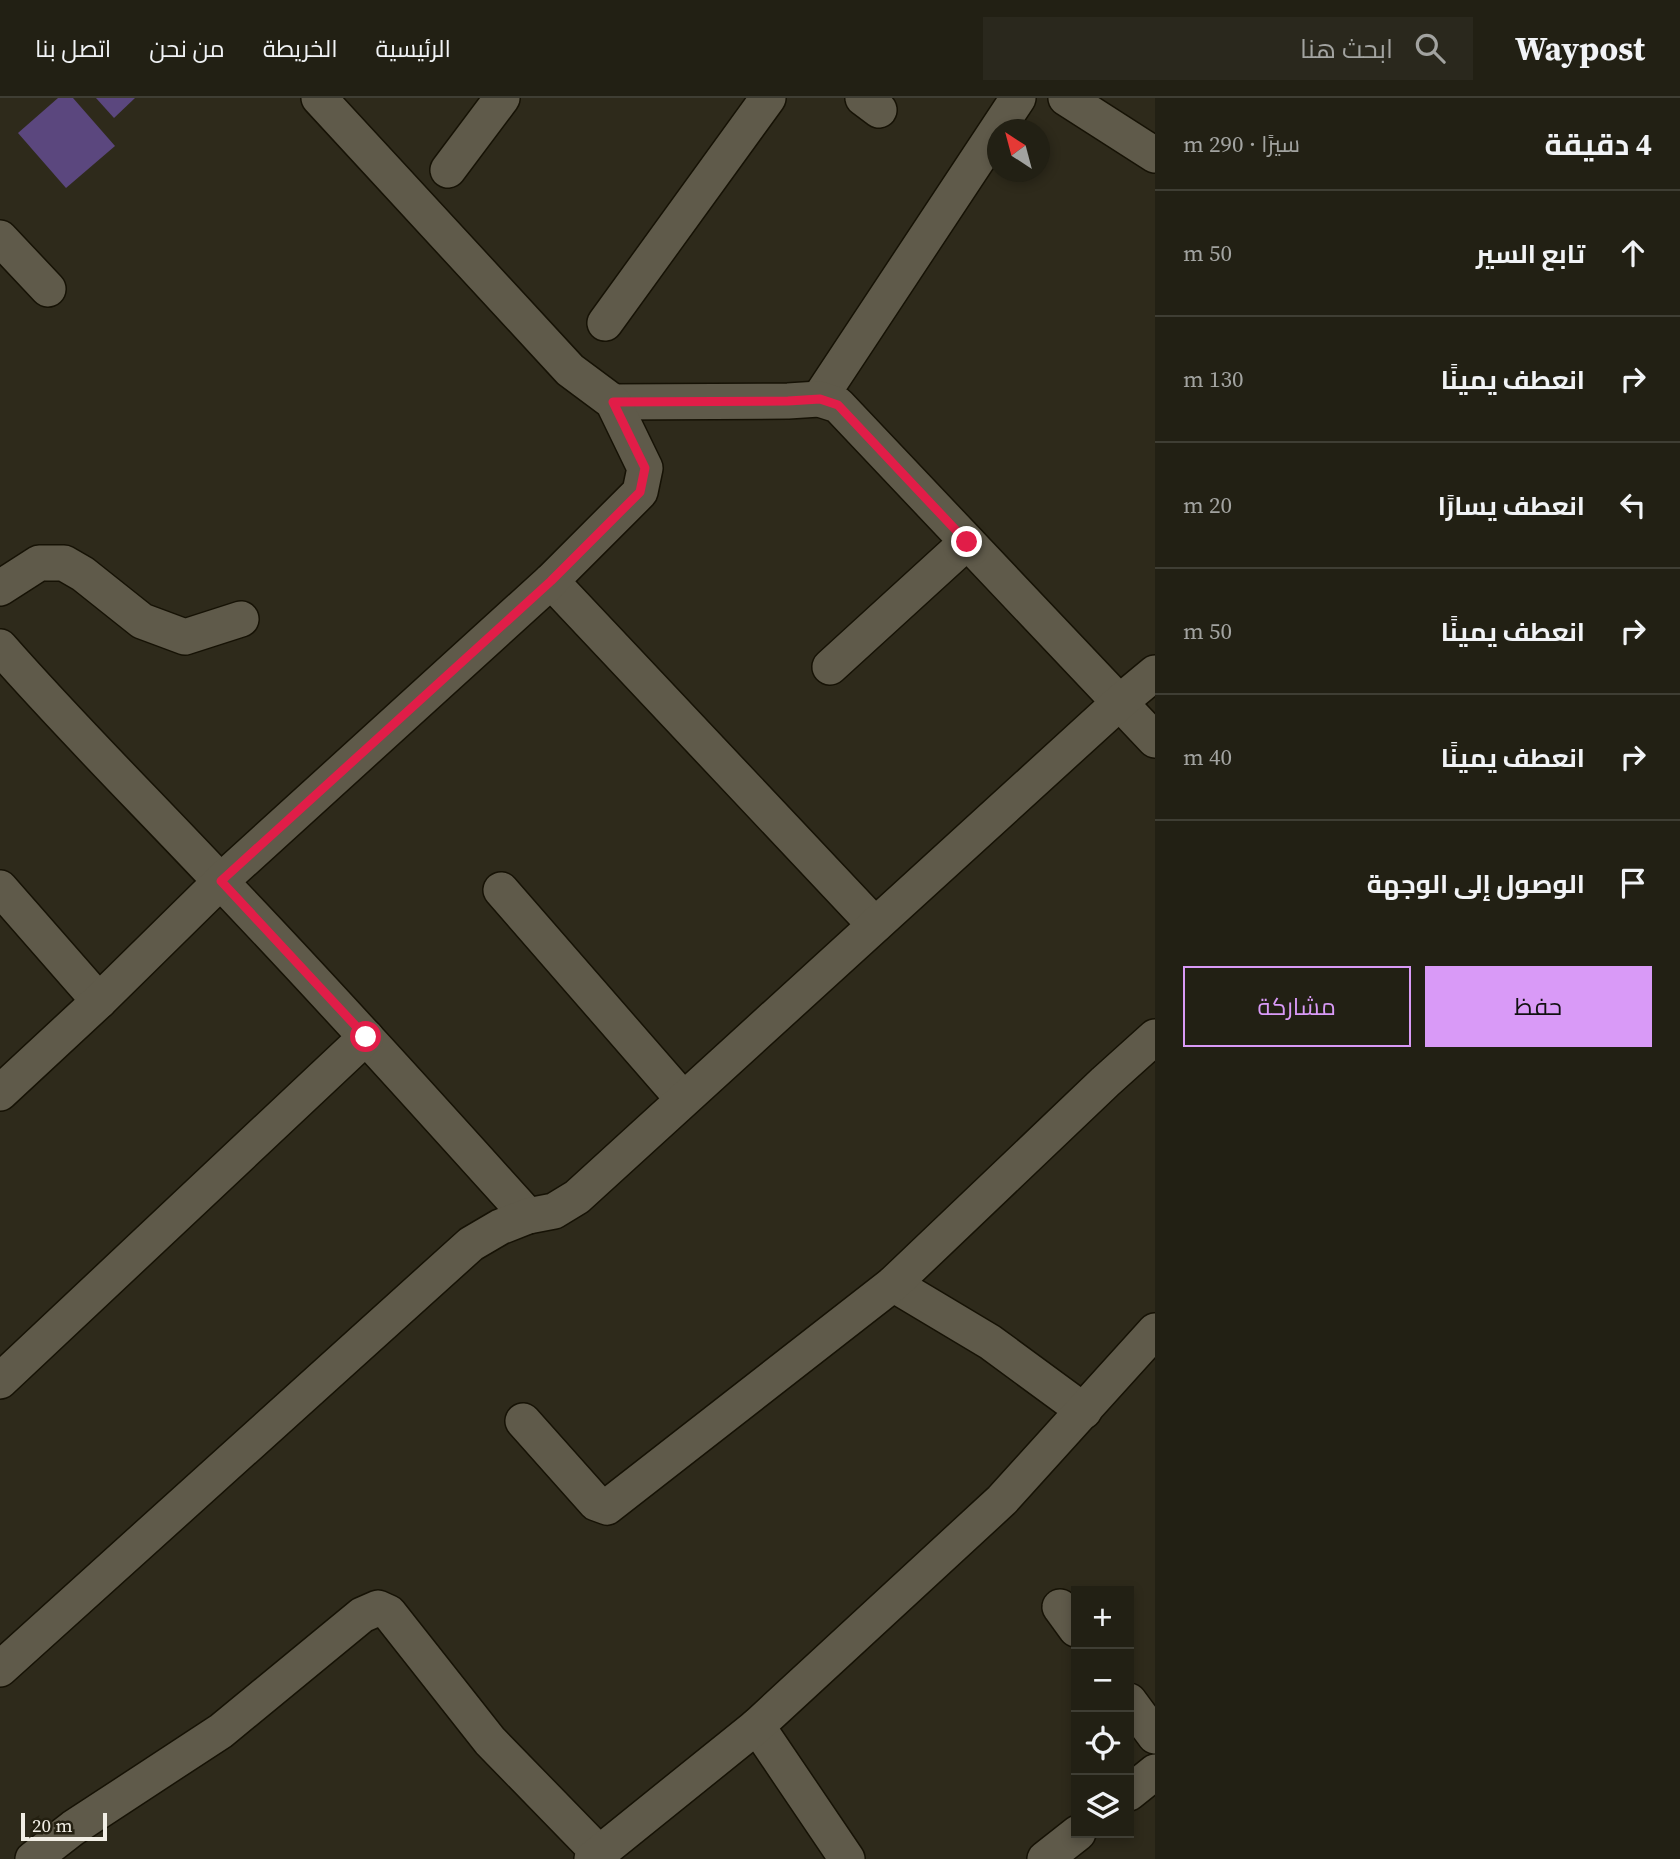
<!DOCTYPE html>
<html lang="ar">
<head>
<meta charset="utf-8">
<style>
  :root { --surface:#222014; --page:#2a281d; --text:#f1f3f6; --muted:#a2a3a0; --line:#3f3e34; --accent:#d99af7 }
  body { margin:0; font-family:"Source Serif 4",Cairo,serif; background:var(--page); color:var(--text); direction:rtl }
  .controls { position:absolute; right:21px; bottom:21px; display:grid; overflow:hidden; border-radius:0px; box-shadow:0 4px 10px #0003 }
  .controls button { width:63px; height:63px; display:grid; place-items:center; padding:0; border:0; border-bottom:2px solid var(--line); background:var(--surface); color:var(--text); font:35px sans-serif }
  .compass { position:absolute; left:987px; top:21px; width:63px; height:63px; border-radius:50%; background:var(--surface); box-shadow:0 4px 10px #0003; rotate:324deg }
  .scale { position:absolute; left:21px; bottom:18px; width:86px; box-sizing:border-box; padding-left:7px; border:4px solid #f1eee5; border-top:0; font-size:19px; line-height:24px; white-space:nowrap; color:#f1eee5; -webkit-text-stroke:5px #242011; paint-order:stroke }
  .stop { position:absolute; width:21px; height:21px; margin:-16px; border:5px solid #e11d48; border-radius:50%; background:#fff }
  .stop.end { background:#e11d48; border-color:#fff; box-shadow:0 2px 7px #0008 }
  .list { margin:0; padding:0; list-style:none }
  h2 { display:flex; justify-content:space-between; align-items:center; height:91px; margin:0; padding:0 28px; font-size:30px }
  h2 small { font-size:23px; font-weight:400; color:var(--muted) }
  .list li { display:grid; grid-template-columns:46px 1fr auto; gap:21px; align-items:center; box-sizing:border-box; height:126px; padding:0 28px; border-top:2px solid var(--line) }
  .list b { display:block; font-size:26px; white-space:nowrap }
  .list em { font-size:23px; font-style:normal; color:var(--muted) }
  .actions { display:flex; gap:14px; padding:21px 28px }
  .actions a { flex:1; padding:16px 0; border:2px solid var(--accent); border-radius:0px; text-align:center; font-size:24px; color:var(--accent) }
  .actions .main { background:var(--accent); color:#111 }
  .icon { flex:none; width:38px; height:38px; fill:none; stroke:currentColor; stroke-width:2; stroke-linecap:round; stroke-linejoin:round }
  .map { position:relative; flex:none; width:1155px; height:1761px; overflow:hidden; direction:ltr }
  header { display:flex; align-items:center; gap:42px; box-sizing:border-box; height:98px; padding:0 35px; background:var(--surface); border-bottom:2px solid var(--line) }
  header strong { font-size:33px }
  nav { display:flex; gap:38px; margin-inline-start:auto; font-size:24px }
  .search { width:490px; height:63px; background:var(--page); display:flex; align-items:center; gap:18px; box-sizing:border-box; padding:0 24px; border-radius:0px; color:var(--muted); font-size:26px }
  main { display:flex }
  aside { flex:1; background:var(--surface) }
  .map>svg:first-child { display:block }
</style>
</head>
<body>
<header>
<strong>Waypost</strong>
<div class="search"><svg class="icon" aria-label="search" viewBox="0 0 24 24"><circle cx="10" cy="10" r="6"/><path d="M15 15l6 6"/></svg>ابحث هنا</div>
<nav><a>الرئيسية</a><a>الخريطة</a><a>من نحن</a><a>اتصل بنا</a></nav>
</header>
<main>
<aside>
<h2>4 دقيقة<small>سيرًا · 290 m</small></h2>
<ul class="list">
<li><svg class="icon" aria-label="ahead" viewBox="0 0 24 24"><path d="M12 20V5M6 11l6-6 6 6"/></svg><div><b>تابع السير</b></div><em>50 m</em></li>
<li><svg class="icon" aria-label="right" viewBox="0 0 24 24"><path d="M7 20v-9h11M14 6l5 5-5 5"/></svg><div><b>انعطف يمينًا</b></div><em>130 m</em></li>
<li><svg class="icon" aria-label="left" viewBox="0 0 24 24"><path d="M17 20v-9H6M10 6l-5 5 5 5"/></svg><div><b>انعطف يسارًا</b></div><em>20 m</em></li>
<li><svg class="icon" aria-label="right" viewBox="0 0 24 24"><path d="M7 20v-9h11M14 6l5 5-5 5"/></svg><div><b>انعطف يمينًا</b></div><em>50 m</em></li>
<li><svg class="icon" aria-label="right" viewBox="0 0 24 24"><path d="M7 20v-9h11M14 6l5 5-5 5"/></svg><div><b>انعطف يمينًا</b></div><em>40 m</em></li>
<li><svg class="icon" aria-label="arrive" viewBox="0 0 24 24"><path d="M6 21V4h12l-3 4 3 4H6"/></svg><div><b>الوصول إلى الوجهة</b></div></li>
</ul>
<div class="actions"><a class="main">حفظ</a><a>مشاركة</a></div>
</aside>
<div class="map">
<svg width="1155" height="1761" viewBox="0 0 1155 1761">
  <rect width="100%" height="100%" fill="#2e2a1b"/>
  <!-- building -->
  <g fill="#5b477e">
    <polygon points="58,0 73,0 115,48 66,90 18,35"/>
    <polygon points="96,0 135,0 114,20"/>
  </g>
  <g fill="none" stroke-linecap="round" stroke-linejoin="round">
    <defs>
      <g id="minor">
        <polyline points="863,0 879,12"/>
        <polyline points="1066,0 1155,57"/>
        <polyline points="448,72 502,0"/>
        <polyline points="0,140 48,191"/>
        <polyline points="605,225 768,0"/>
        <polyline points="819,301 1018,0"/>
        <polyline points="613,304 788,303 819,301 838,307 1155,642"/>
        <polyline points="551,483 875,827"/>
        <polyline points="0,490 39,465 64,465 83,476 142,523 185,539 241,521"/>
        <path d="M0,549c71,81 148,157 222,236 104,109 205,221 306,333"/>
        <polyline points="830,569 967,444"/>
        <polyline points="0,790 99,903"/>
        <polyline points="501,792 683,1001"/>
        <polyline points="0,995 99,903 221,783 551,483 640,394 645,370 613,304 570,272 319,0"/>
        <polyline points="893,1186 990,1244 1084,1313"/>
        <polyline points="0,1283 366,939"/>
        <polyline points="523,1323 596,1405 607,1409 893,1186 1105,984 1155,939"/>
        <polyline points="1060,1509 1076,1531"/>
        <polyline points="0,1571 471,1146 500,1129 528,1118 554,1113 577,1099 1120,604 1155,575"/>
        <polyline points="1129,1603 1155,1638"/>
        <polyline points="757,1628 847,1761"/>
        <polyline points="1129,1695 1155,1674"/>
        <polyline points="33,1761 73,1730 221,1633 362,1517 378,1510 389,1515 490,1643 599,1755"/>
        <polyline points="592,1761 757,1628 1002,1402 1155,1233"/>
        <polyline points="1045,1761 1078,1735"/>
      </g>
    </defs>
    <!-- minor casing -->
    <use href="#minor" stroke="#161205" stroke-width="38"/>
    <!-- minor -->
    <use href="#minor" stroke="#5f5a4a" stroke-width="35"/>
  </g>
  <g fill="none" stroke-linecap="round" stroke-linejoin="round">
    <!-- route -->
    <polyline stroke="#e11d48" stroke-width="9" points="366,939 221,783 551,483 640,394 645,370 613,304 788,303 820,301 838,307 967,444"/>
  </g>
</svg>
<div class="controls">
<button>+</button>
<button>−</button>
<button><svg class="icon" aria-label="locate" viewBox="0 0 24 24"><circle cx="12" cy="12" r="6"/><path d="M12 2v4M12 18v4M2 12h4M18 12h4"/></svg></button>
<button><svg class="icon" aria-label="layers" viewBox="0 0 24 24"><path d="M12 4l9 5-9 5-9-5zM3 14l9 5 9-5"/></svg></button>
</div>
<svg class="compass" viewBox="-18 -18 36 36"><path d="M0-13l5 13h-10z" fill="#e53935"/><path d="M0 13l5-13h-10z" fill="#a2a3a0"/></svg>
<div class="scale">20 m</div>
<div class="stop" style="left:366px;top:939px"></div>
<div class="stop end" style="left:967px;top:444px"></div>
</div>
</main>
</body>
</html>
